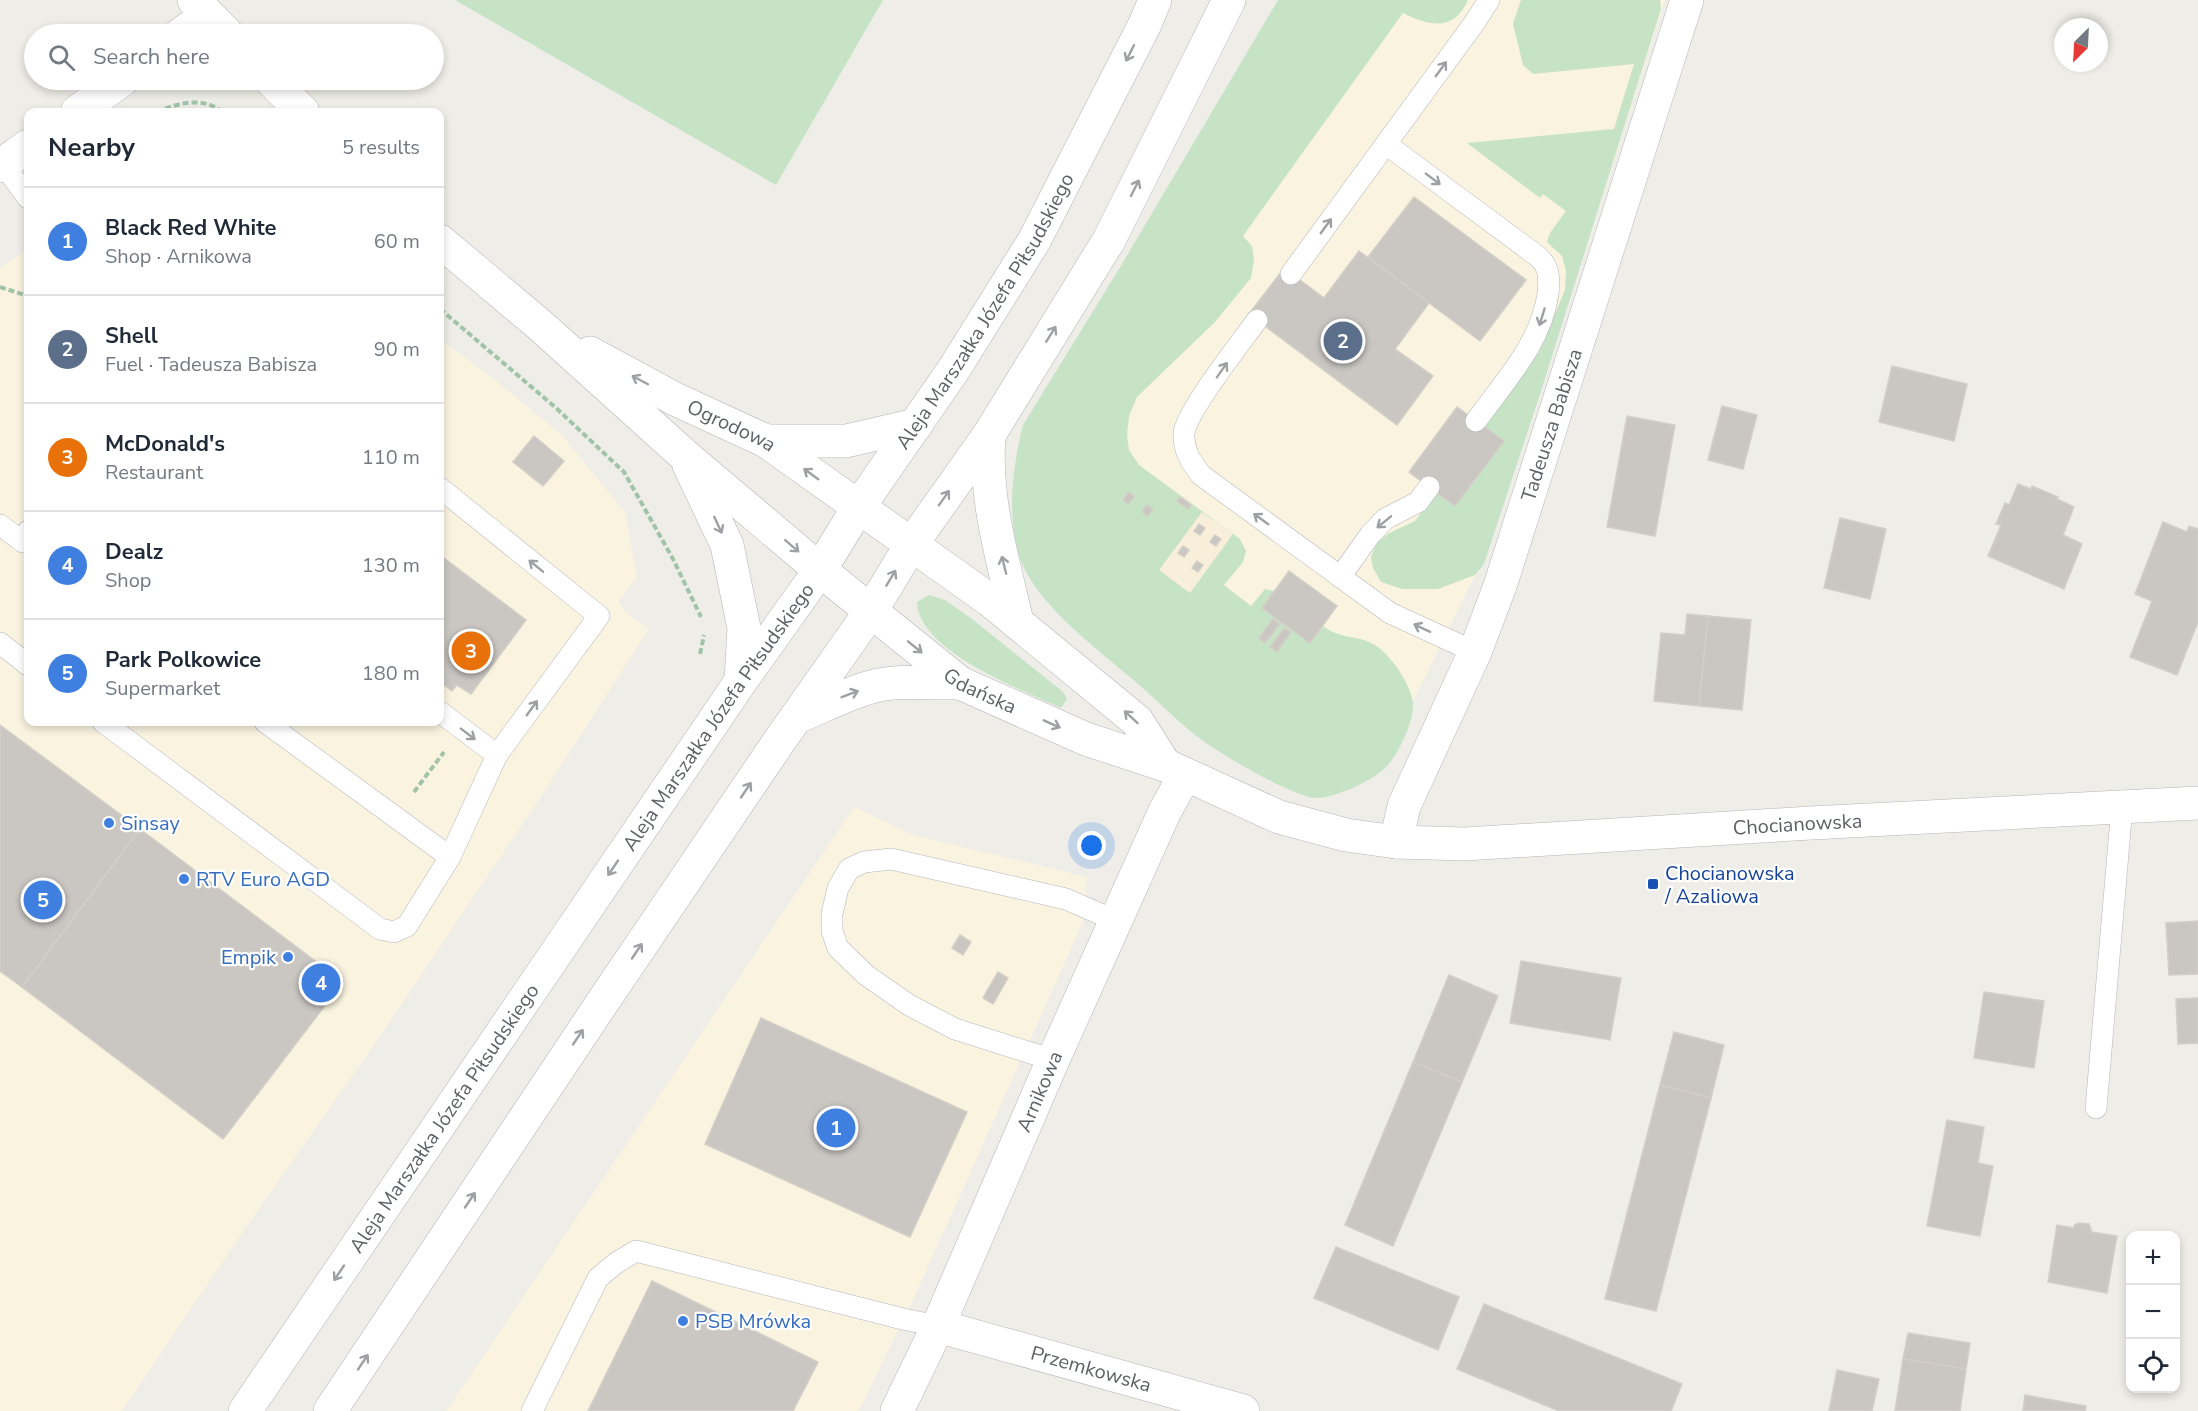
<!DOCTYPE html>
<html lang="en">
<head>
<meta charset="utf-8">
<style>
  :root { --surface:#fff; --page:#f6f6f7; --text:#1f2937; --muted:#747a83; --line:#e0e1e3; --accent:#d64d46 }
  body { margin:0; font-family:"Nunito Sans",sans-serif; background:var(--page); color:var(--text) }
  .controls { position:absolute; right:18px; bottom:18px; display:grid; overflow:hidden; border-radius:12px; box-shadow:0 3px 9px #0003 }
  .controls button { width:54px; height:54px; display:grid; place-items:center; padding:0; border:0; border-bottom:2px solid var(--line); background:var(--surface); color:var(--text); font:30px sans-serif }
  .compass { position:absolute; left:2054px; top:18px; width:54px; height:54px; border-radius:50%; background:var(--surface); box-shadow:0 3px 9px #0003; rotate:204deg }
  .you { position:absolute; left:1092px; top:846px; width:21px; height:21px; margin:-15px; border:4px solid #fff; border-radius:50%; background:#1a73e8; box-shadow:0 0 0 9px #1a73e833 }
  .badge { display:grid; place-items:center; width:39px; height:39px; border-radius:50%; background:var(--accent); color:#fff; font-size:20px; font-weight:700 }
  .pin { position:absolute; translate:-50% -50%; border:3px solid #fff; box-shadow:0 2px 6px #0006 }
  .list { margin:0; padding:0; list-style:none }
  h2 { display:flex; justify-content:space-between; align-items:center; height:78px; margin:0; padding:0 24px; font-size:26px }
  h2 small { font-size:20px; font-weight:400; color:var(--muted) }
  .list li { display:grid; grid-template-columns:39px 1fr auto; gap:18px; align-items:center; box-sizing:border-box; height:108px; padding:0 24px; border-top:2px solid var(--line) }
  .list b { display:block; font-size:22px; white-space:nowrap }
  .list p { margin:0; font-size:20px; white-space:nowrap; color:var(--muted) }
  .list em { font-size:20px; font-style:normal; color:var(--muted) }
  .icon { flex:none; width:33px; height:33px; fill:none; stroke:currentColor; stroke-width:2; stroke-linecap:round; stroke-linejoin:round }
  .map { position:relative; flex:none; width:2198px; height:1411px; overflow:hidden }
  .search { position:absolute; background:var(--surface); box-shadow:0 3px 9px #0003; left:24px; top:24px; width:420px; height:66px; display:flex; align-items:center; gap:15px; box-sizing:border-box; padding:0 21px; border-radius:33px; color:var(--muted); font-size:22px }
  .panel { position:absolute; background:var(--surface); box-shadow:0 3px 9px #0003; left:24px; top:108px; width:420px; height:618px; border-radius:12px }
  .map>svg:first-child { display:block }
</style>
</head>
<body>
<div class="map">
<svg width="2198" height="1411" viewBox="0 0 2198 1411">
  <rect width="100%" height="100%" fill="#eeede7"/>
  <!-- commercial -->
  <g fill="#faf3e0">
    <polygon points="1300,0 1665,0 1484,564 1475,575 1413,702 1377,738 1197,622 1068,397"/>
    <polygon points="28,249 28,722 440,722 440,339 495,380 561,434 625,512 637,577 619,601 625,612 649,629 541,797 372,1048 245,1229 122,1411 0,1411 0,268"/>
    <polygon points="854,807 913,835 1087,877 1083,922 914,1298 859,1411 446,1411"/>
  </g>
  <!-- green -->
  <g fill="#c7e3c6">
    <polygon points="455,0 883,0 776,185"/>
    <path d="M1278,0h190c-14,32 -39,26 -65,13l-160,223 9,10 2,14 -3,18 -36,44 -78,75 -8,19 -2,19 2,15 10,15 101,74 6,12 -3,11 -19,23 27,21 14,-17 9,2 -12,17 48,35 13,-17c19,14 35,9 50,18 6,3 13,10 17,15 9,9 22,31 23,44 1,18 -15,53 -28,65 -13,13 -52,31 -70,30 -23,-2 -93,-43 -113,-58 -23,-17 -43,-38 -65,-57 -36,-31 -92,-72 -113,-115 -19,-41 -12,-100 -1,-143l96,-156z"/>
    <polygon points="1521,0 1660,0 1661,9 1542,388 1484,564 1475,575 1438,589 1402,589 1381,582 1373,568 1371,557 1377,543 1389,533 1415,521 1436,492 1455,506 1485,427 1539,352 1565,290 1566,271 1562,256 1547,242 1550,233 1566,211 1543,194 1540,198 1467,143 1614,129 1634,64 1533,74 1523,65 1513,24"/>
    <path d="M929,595l16,5 27,19 91,73 4,7 -6,9c-40,-19 -142,-56 -144,-106z"/>
  </g>
  <!-- sand -->
  <polygon fill="#f7efda" points="1202,512 1233,534 1190,593 1159,570"/>
  <!-- building -->
  <g fill="#cac7c3" stroke="#d3cec6" stroke-width="1.5">
    <polygon points="1414,197 1526,280 1480,341 1368,257"/>
    <polygon points="1359,251 1429,303 1395,349 1433,376 1397,425 1249,314 1284,268 1324,298"/>
    <polygon points="1892,366 1967,384 1954,441 1879,422"/>
    <polygon points="1722,406 1757,415 1743,469 1708,460"/>
    <polygon points="1457,407 1504,441 1455,506 1409,472"/>
    <polygon points="1627,416 1675,425 1655,536 1607,527"/>
    <polygon points="534,436 564,461 543,486 513,462"/>
    <polygon points="2018,484 2031,489 2032,486 2058,497 2057,499 2074,507 2063,535 2082,544 2064,589 1988,556 2001,525 1996,524 2005,503 2009,505"/>
    <polygon points="1128,492 1134,496 1129,504 1123,500"/>
    <polygon points="1180,497 1191,505 1188,509 1177,501"/>
    <polygon points="1147,505 1153,509 1148,516 1142,512"/>
    <polygon points="1840,518 1886,529 1870,599 1824,588"/>
    <polygon points="2163,522 2187,532 2189,526 2198,529 2198,622 2177,675 2130,657 2152,601 2135,594"/>
    <polygon points="1199,524 1205,528 1200,535 1194,531"/>
    <polygon points="1215,535 1221,539 1216,546 1210,542"/>
    <polygon points="1183,546 1189,550 1184,557 1178,553"/>
    <polygon points="440,555 526,620 471,694 457,685 452,691 440,682"/>
    <polygon points="1197,561 1203,565 1198,572 1192,568"/>
    <polygon points="1289,571 1337,606 1310,643 1262,608"/>
    <polygon points="1687,614 1708,616 1699,706 1654,701 1661,633 1685,635"/>
    <polygon points="1708,616 1751,620 1742,710 1699,706"/>
    <polygon points="1273,619 1280,624 1265,643 1259,638"/>
    <polygon points="1284,628 1291,632 1277,652 1270,647"/>
    <polygon points="0,725 140,829 22,987 0,971"/>
    <polygon points="140,829 343,982 223,1139 22,987"/>
    <polygon points="2198,921 2198,974 2169,975 2166,923"/>
    <polygon points="960,935 971,942 963,955 952,948"/>
    <polygon points="1521,961 1621,978 1610,1040 1510,1023"/>
    <polygon points="998,972 1008,978 993,1004 983,998"/>
    <polygon points="1449,975 1498,996 1462,1082 1413,1062"/>
    <polygon points="1984,992 2044,1001 2034,1068 1974,1058"/>
    <polygon points="2198,998 2198,1043 2178,1044 2176,999"/>
    <polygon points="761,1018 967,1112 910,1237 705,1144"/>
    <polygon points="1674,1032 1724,1045 1711,1098 1660,1085"/>
    <polygon points="1413,1062 1462,1082 1393,1246 1345,1225"/>
    <polygon points="1660,1085 1711,1098 1656,1311 1605,1299"/>
    <polygon points="1947,1120 1984,1127 1978,1163 1993,1166 1980,1236 1927,1226"/>
    <polygon points="2079,1223 2089,1224 2092,1232 2117,1236 2107,1293 2048,1282 2057,1225 2074,1228 2074,1225"/>
    <polygon points="1336,1247 1459,1297 1438,1350 1314,1298"/>
    <polygon points="652,1281 818,1362 793,1411 588,1411"/>
    <polygon points="1484,1304 1682,1384 1671,1411 1559,1411 1457,1369"/>
    <polygon points="1908,1333 1970,1343 1966,1369 1903,1359"/>
    <polygon points="1903,1359 1966,1369 1960,1411 1895,1411"/>
    <polygon points="1837,1370 1879,1379 1872,1411 1829,1411"/>
    <polygon points="2025,1395 2086,1406 2085,1411 2023,1411"/>
  </g>
  <g fill="none" stroke-linecap="round" stroke-linejoin="round">
    <defs>
      <g id="lane">
        <path d="M1386,144l150,111c3,3 8,7 9,10 5,9 4,19 3,28 -6,49 -44,89 -72,128"/>
        <polyline points="3,164 28,198"/>
        <polyline points="1291,274 1475,22 1489,0"/>
        <path d="M1257,320c-15,21 -71,92 -73,113 -1,17 7,29 17,42l189,138 85,39"/>
        <polyline points="0,525 23,542 28,531"/>
        <polyline points="1340,577 1370,535 1385,519 1418,502 1429,487"/>
        <polyline points="0,643 28,665"/>
        <polyline points="440,712 497,755"/>
        <polyline points="103,722 380,929 394,932 407,926 450,857 497,755 599,616 440,488"/>
        <polyline points="265,722 450,857"/>
        <polyline points="1053,1060 955,1029 909,1005 866,975 838,948 832,931 832,914 838,888 849,869 864,862 891,859 1066,899 1116,921"/>
        <polyline points="2096,1108 2122,807"/>
        <polyline points="532,1411 598,1278 616,1263 636,1251 903,1319 938,1326"/>
      </g>
      <g id="street">
        <polyline points="181,34 208,15"/>
        <polyline points="77,112 122,80"/>
        <polyline points="0,166 28,146"/>
        <path id="s1" d="M1396,842l8,-36 71,-154 25,-66 187,-586"/>
        <path id="s2" d="M938,1326l305,85"/>
        <path id="s3" d="M897,1411l41,-85 115,-266 112,-249 20,-36"/>
      </g>
      <g id="secondary">
        <polyline points="194,0 227,34"/>
        <polyline points="271,80 303,112"/>
        <path id="s4" d="M440,241l101,85 142,128 137,116 140,113 126,56 79,26 114,52 67,18 50,7 69,2 346,-21 387,-20"/>
        <path id="s5" d="M590,353l85,46 91,42 225,160 146,120 28,44"/>
        <path d="M989,435c-5,64 14,125 28,187"/>
        <polyline points="766,441 846,441 916,425"/>
        <polyline points="689,465 727,545 744,628 741,681"/>
        <path d="M797,717c25,-10 48,-23 74,-30 28,-8 60,-3 89,-4"/>
        <path id="s6" d="M245,1411l496,-730 79,-111 38,-62 96,-139 80,-128 111,-217 10,-24"/>
        <polyline points="330,1411 604,1000 780,740 871,611 911,545 989,435 1109,240 1229,0"/>
      </g>
    </defs>
    <!-- lane casing -->
    <use href="#lane" stroke="#b4b6ba" stroke-width="22"/>
    <!-- street casing -->
    <use href="#street" stroke="#b4b6ba" stroke-width="34"/>
    <!-- secondary casing -->
    <use href="#secondary" stroke="#b3b5b9" stroke-width="34"/>
    <!-- path -->
    <g stroke="#a0c3a9" stroke-width="4" stroke-dasharray="6 3" stroke-linecap="butt">
      <path d="M157,112c20,-9 47,-16 65,0"/>
      <polyline points="0,287 28,296"/>
      <polyline points="440,309 555,407 624,472 673,559 701,617"/>
      <polyline points="700,654 704,635"/>
      <polyline points="414,792 444,752"/>
    </g>
    <!-- lane -->
    <use href="#lane" stroke="#fff" stroke-width="21"/>
    <!-- street -->
    <use href="#street" stroke="#fff" stroke-width="33"/>
    <!-- secondary -->
    <use href="#secondary" stroke="#fff" stroke-width="33"/>
  </g>
  <!-- one-way arrows -->
  <defs><path id="oneway-shaft" d="M-6 0H5M1.5-3L5.5 0L1.5 3" fill="none" stroke-width="1.6" stroke-linecap="round" stroke-linejoin="round" transform="scale(1.5)"/></defs>
  <g stroke="#9ea0a3">
    <use href="#oneway-shaft" transform="translate(1130 53) rotate(117)"/>
    <use href="#oneway-shaft" transform="translate(1441 69) rotate(-54)"/>
    <use href="#oneway-shaft" transform="translate(1433 179) rotate(37)"/>
    <use href="#oneway-shaft" transform="translate(1135 188) rotate(-63)"/>
    <use href="#oneway-shaft" transform="translate(1326 226) rotate(-54)"/>
    <use href="#oneway-shaft" transform="translate(1542 317) rotate(107)"/>
    <use href="#oneway-shaft" transform="translate(1051 334) rotate(-58)"/>
    <use href="#oneway-shaft" transform="translate(1222 370) rotate(-55)"/>
    <use href="#oneway-shaft" transform="translate(640 380) rotate(-152)"/>
    <use href="#oneway-shaft" transform="translate(811 474) rotate(-144)"/>
    <use href="#oneway-shaft" transform="translate(944 498) rotate(-55)"/>
    <use href="#oneway-shaft" transform="translate(1261 519) rotate(-144)"/>
    <use href="#oneway-shaft" transform="translate(1384 522) rotate(141)"/>
    <use href="#oneway-shaft" transform="translate(718 525) rotate(65)"/>
    <use href="#oneway-shaft" transform="translate(792 546) rotate(41)"/>
    <use href="#oneway-shaft" transform="translate(1004 565) rotate(-104)"/>
    <use href="#oneway-shaft" transform="translate(536 566) rotate(-141)"/>
    <use href="#oneway-shaft" transform="translate(891 578) rotate(-59)"/>
    <use href="#oneway-shaft" transform="translate(1422 628) rotate(-155)"/>
    <use href="#oneway-shaft" transform="translate(915 647) rotate(39)"/>
    <use href="#oneway-shaft" transform="translate(850 694) rotate(-21)"/>
    <use href="#oneway-shaft" transform="translate(532 708) rotate(-54)"/>
    <use href="#oneway-shaft" transform="translate(1131 717) rotate(-137)"/>
    <use href="#oneway-shaft" transform="translate(1052 724) rotate(24)"/>
    <use href="#oneway-shaft" transform="translate(468 734) rotate(37)"/>
    <use href="#oneway-shaft" transform="translate(746 790) rotate(-56)"/>
    <use href="#oneway-shaft" transform="translate(613 868) rotate(124)"/>
    <use href="#oneway-shaft" transform="translate(637 951) rotate(-56)"/>
    <use href="#oneway-shaft" transform="translate(578 1037) rotate(-56)"/>
    <use href="#oneway-shaft" transform="translate(470 1200) rotate(-56)"/>
    <use href="#oneway-shaft" transform="translate(339 1273) rotate(124)"/>
    <use href="#oneway-shaft" transform="translate(363 1362) rotate(-56)"/>
  </g>
  <!-- markers -->
  <g fill="#3f7fe0" stroke="#fff" stroke-width="2">
    <circle cx="109" cy="823" r="6"/>
    <circle cx="184" cy="879" r="6"/>
    <circle cx="288" cy="957" r="6"/>
    <circle cx="683" cy="1321" r="6"/>
  </g>
  <rect fill="#1a4fb4" stroke="#fff" stroke-width="2" x="1647" y="878" width="12" height="12" rx="3"/>
  <g text-anchor="middle" stroke-width="4.5" stroke-linejoin="round" paint-order="stroke">
    <!-- street labels -->
    <g font-size="20" fill="#5e6165" stroke="#fff">
      <text dy="7" stroke="none"><textPath href="#s6" startOffset="1326">Aleja Marszałka Józefa Piłsudskiego</textPath></text>
      <text dy="7" stroke="none"><textPath href="#s1" startOffset="446">Tadeusza Babisza</textPath></text>
      <text dy="7" stroke="none"><textPath href="#s5" startOffset="159">Ogrodowa</textPath></text>
      <text dy="7" stroke="none"><textPath href="#s4" startOffset="704">Gdańska</textPath></text>
      <text dy="7" stroke="none"><textPath href="#s6" startOffset="840">Aleja Marszałka Józefa Piłsudskiego</textPath></text>
      <text dy="7" stroke="none"><textPath href="#s4" startOffset="1551">Chocianowska</textPath></text>
      <text dy="7" stroke="none"><textPath href="#s3" startOffset="350">Arnikowa</textPath></text>
      <text dy="7" stroke="none"><textPath href="#s6" startOffset="354">Aleja Marszałka Józefa Piłsudskiego</textPath></text>
      <text dy="7" stroke="none"><textPath href="#s2" startOffset="159">Przemkowska</textPath></text>
    </g>
    <!-- shop labels -->
    <g font-size="20" fill="#366cbe" stroke="#fff" text-anchor="start">
      <text x="121" y="830">Sinsay</text>
      <text x="196" y="886">RTV Euro AGD</text>
      <text x="276" y="964" text-anchor="end">Empik</text>
      <text x="695" y="1328">PSB Mrówka</text>
    </g>
    <!-- transit labels -->
    <g font-size="20" fill="#164399" stroke="#fff" text-anchor="start">
      <text x="1665" y="880">Chocianowska<tspan x="1665" dy="23">/ Azaliowa</tspan></text>
    </g>
  </g>
</svg>
<div class="controls">
<button>+</button>
<button>−</button>
<button><svg class="icon" aria-label="locate" viewBox="0 0 24 24"><circle cx="12" cy="12" r="6"/><path d="M12 2v4M12 18v4M2 12h4M18 12h4"/></svg></button>
</div>
<svg class="compass" viewBox="-18 -18 36 36"><path d="M0-13l5 13h-10z" fill="#e53935"/><path d="M0 13l5-13h-10z" fill="#747a83"/></svg>
<div class="you"></div>
<div class="pin badge" style="left:836px;top:1128px;background:#3f7fe0">1</div>
<div class="pin badge" style="left:1343px;top:341px;background:#5c6f8a">2</div>
<div class="pin badge" style="left:471px;top:651px;background:#e8710a">3</div>
<div class="pin badge" style="left:321px;top:983px;background:#3f7fe0">4</div>
<div class="pin badge" style="left:43px;top:900px;background:#3f7fe0">5</div>
<div class="search"><svg class="icon" aria-label="search" viewBox="0 0 24 24"><circle cx="10" cy="10" r="6"/><path d="M15 15l6 6"/></svg>Search here</div>
<section class="panel">
<h2>Nearby<small>5 results</small></h2>
<ul class="list">
<li><span class="badge" style="background:#3f7fe0">1</span><div><b>Black Red White</b><p>Shop · Arnikowa</p></div><em>60 m</em></li>
<li><span class="badge" style="background:#5c6f8a">2</span><div><b>Shell</b><p>Fuel · Tadeusza Babisza</p></div><em>90 m</em></li>
<li><span class="badge" style="background:#e8710a">3</span><div><b>McDonald's</b><p>Restaurant</p></div><em>110 m</em></li>
<li><span class="badge" style="background:#3f7fe0">4</span><div><b>Dealz</b><p>Shop</p></div><em>130 m</em></li>
<li><span class="badge" style="background:#3f7fe0">5</span><div><b>Park Polkowice</b><p>Supermarket</p></div><em>180 m</em></li>
</ul>
</section>
</div>
</body>
</html>
